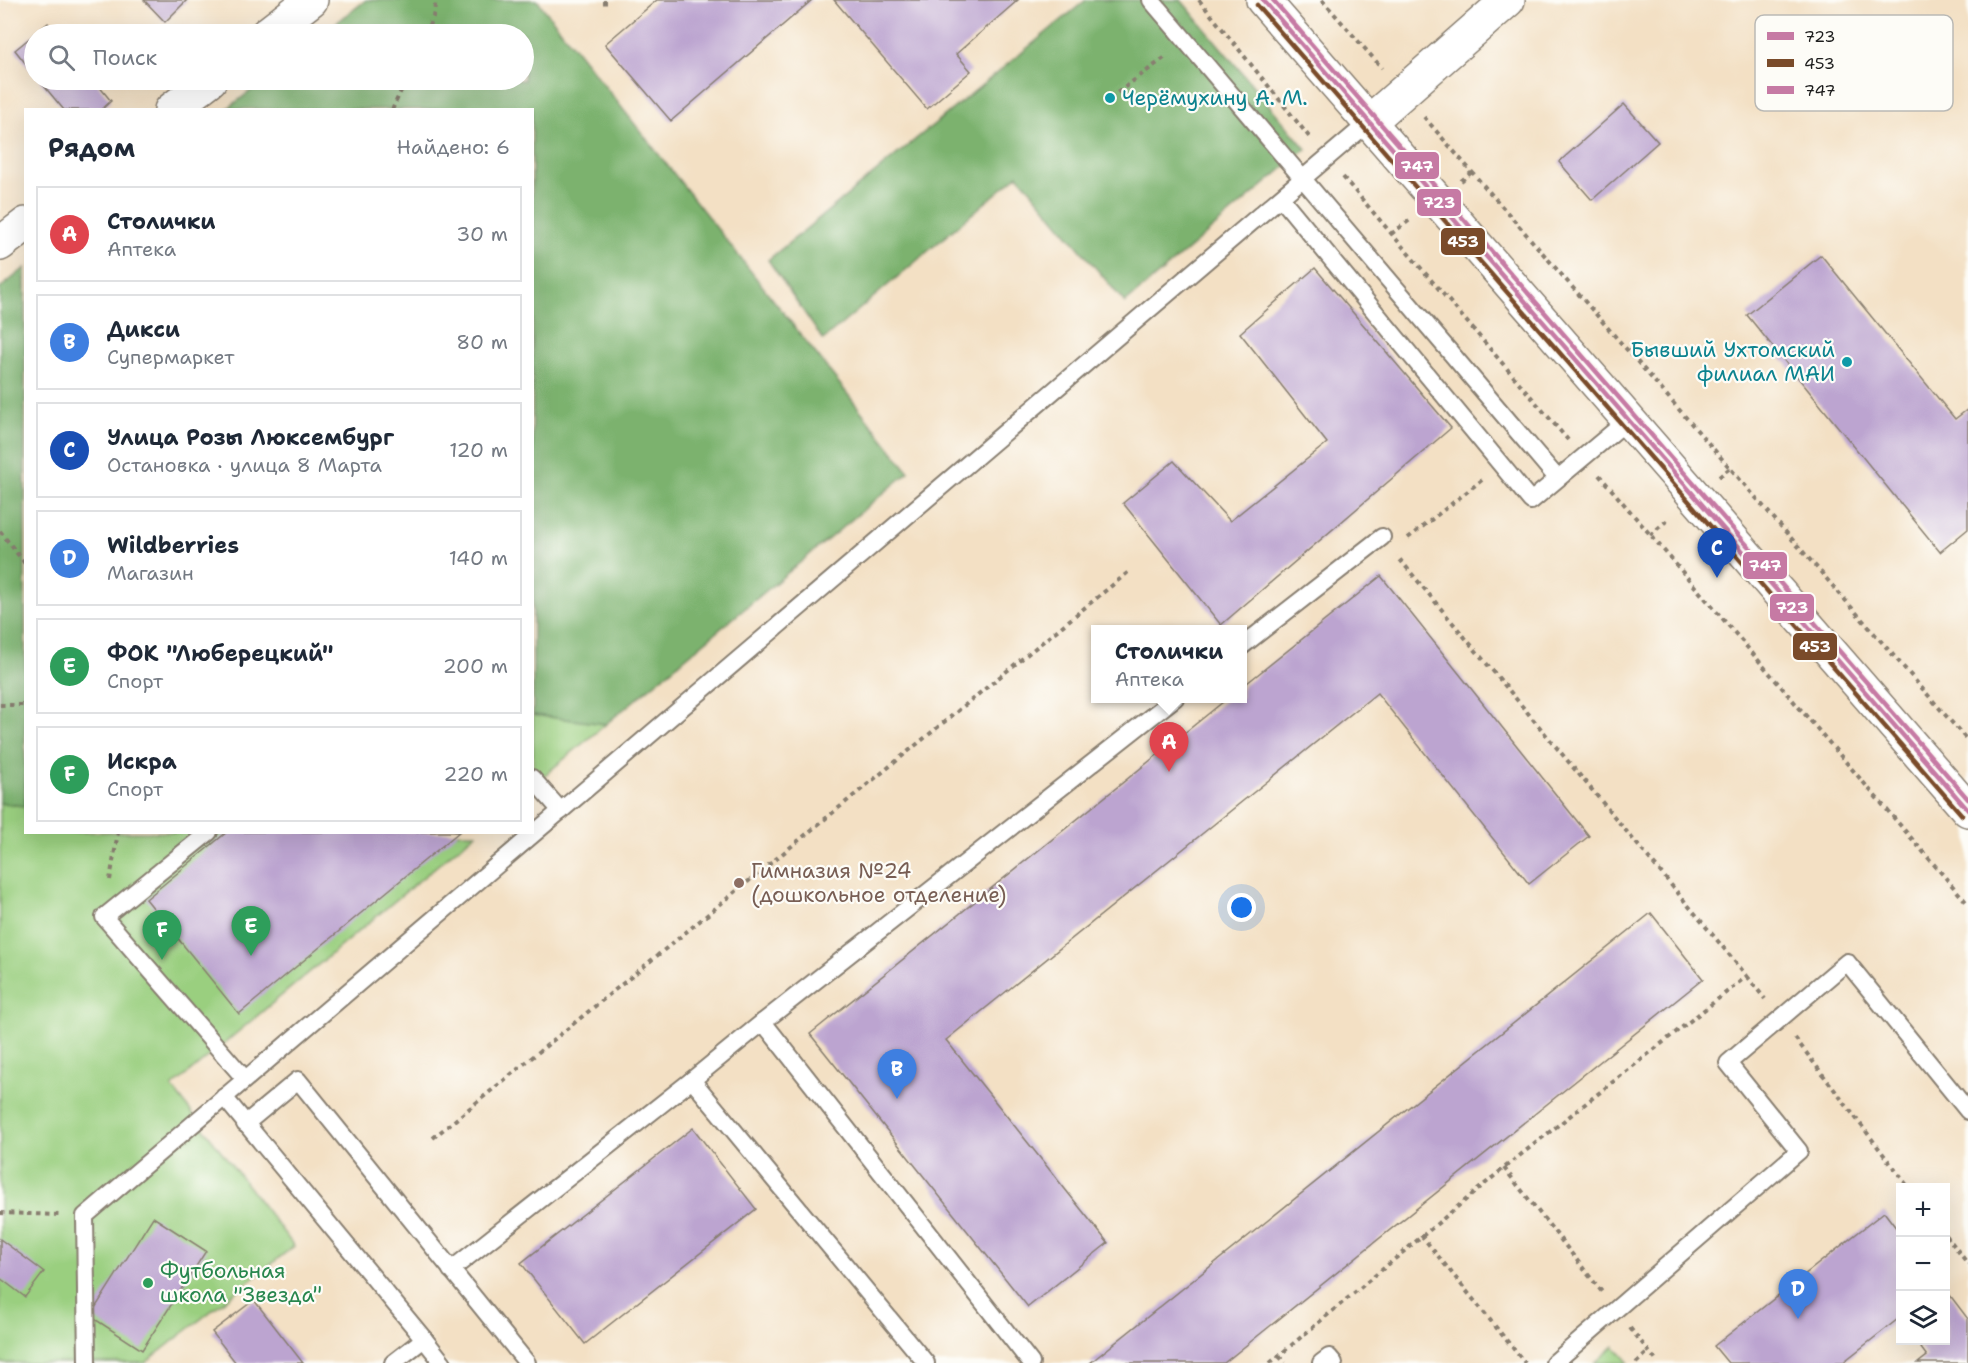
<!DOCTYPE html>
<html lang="ru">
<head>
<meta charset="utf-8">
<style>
  :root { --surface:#fff; --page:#f2f2f3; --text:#1f2937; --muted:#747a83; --line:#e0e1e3; --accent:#b5179e }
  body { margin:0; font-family:"Shantell Sans",sans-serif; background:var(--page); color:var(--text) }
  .controls { position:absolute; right:18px; bottom:18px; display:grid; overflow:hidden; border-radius:0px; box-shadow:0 6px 24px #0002 }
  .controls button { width:54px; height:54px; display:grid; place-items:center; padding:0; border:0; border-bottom:2px solid var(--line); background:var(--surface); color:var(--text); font:30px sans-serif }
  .you { position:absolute; left:1242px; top:908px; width:21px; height:21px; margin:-15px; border:4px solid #fff; border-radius:50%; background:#1a73e8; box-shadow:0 0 0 9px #1a73e833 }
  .badge { display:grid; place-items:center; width:39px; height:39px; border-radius:50%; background:var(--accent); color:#fff; font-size:20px; font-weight:700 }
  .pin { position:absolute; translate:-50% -50px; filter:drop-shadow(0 2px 3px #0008) }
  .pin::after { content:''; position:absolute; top:32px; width:21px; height:18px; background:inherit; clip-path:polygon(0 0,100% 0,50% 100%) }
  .popup { position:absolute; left:1091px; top:625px; width:156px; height:78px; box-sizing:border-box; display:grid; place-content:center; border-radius:0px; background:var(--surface); filter:drop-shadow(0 2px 4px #0005); font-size:20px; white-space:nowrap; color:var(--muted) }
  .popup b { font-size:22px; color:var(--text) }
  .popup::after { content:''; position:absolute; left:50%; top:100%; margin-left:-12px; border:12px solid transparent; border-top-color:var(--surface) }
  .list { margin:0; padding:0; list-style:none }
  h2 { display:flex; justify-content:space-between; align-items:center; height:78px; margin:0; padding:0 24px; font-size:26px }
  h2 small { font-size:20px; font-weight:400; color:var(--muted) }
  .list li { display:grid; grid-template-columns:39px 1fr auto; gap:18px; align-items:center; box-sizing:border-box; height:96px; margin:0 12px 12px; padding:0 12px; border:2px solid var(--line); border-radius:0px }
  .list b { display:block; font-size:22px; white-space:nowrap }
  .list p { margin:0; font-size:20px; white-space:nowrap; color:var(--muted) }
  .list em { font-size:20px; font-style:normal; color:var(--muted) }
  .icon { flex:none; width:33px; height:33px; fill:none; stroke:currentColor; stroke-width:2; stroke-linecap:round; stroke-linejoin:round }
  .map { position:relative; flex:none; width:1968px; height:1363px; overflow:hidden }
  .search { position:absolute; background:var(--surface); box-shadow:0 6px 24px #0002; left:24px; top:24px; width:510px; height:66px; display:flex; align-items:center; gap:15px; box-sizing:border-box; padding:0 21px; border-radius:33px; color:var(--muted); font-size:22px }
  .panel { position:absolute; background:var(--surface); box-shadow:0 6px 24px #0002; left:24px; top:108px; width:510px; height:726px; border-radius:0px }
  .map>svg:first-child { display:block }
</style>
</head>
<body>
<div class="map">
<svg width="1968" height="1363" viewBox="0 0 1968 1363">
  <rect width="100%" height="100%" fill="#fdfcf7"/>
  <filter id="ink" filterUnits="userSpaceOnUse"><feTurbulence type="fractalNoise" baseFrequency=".0167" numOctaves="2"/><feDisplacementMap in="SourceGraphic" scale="12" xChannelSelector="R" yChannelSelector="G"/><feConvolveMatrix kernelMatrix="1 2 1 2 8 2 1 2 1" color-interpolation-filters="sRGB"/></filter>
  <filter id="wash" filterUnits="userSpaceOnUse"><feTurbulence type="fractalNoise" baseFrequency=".008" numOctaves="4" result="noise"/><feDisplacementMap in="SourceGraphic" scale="24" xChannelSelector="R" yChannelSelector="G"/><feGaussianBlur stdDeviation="1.35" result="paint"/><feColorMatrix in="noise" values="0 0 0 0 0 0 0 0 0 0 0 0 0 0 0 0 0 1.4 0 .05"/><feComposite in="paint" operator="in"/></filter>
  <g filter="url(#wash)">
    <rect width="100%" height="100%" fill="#f3e0c4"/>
    <!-- green -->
    <g fill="#9acf7f" stroke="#5b764e" stroke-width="1.5">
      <polygon points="533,715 606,724 533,785"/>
      <polygon points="0,803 25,806 26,832 476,833 172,1087 294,1246 145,1363 0,1363"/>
      <polygon points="1614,1346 1629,1363 1595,1363"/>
    </g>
    <!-- forest -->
    <g fill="#7bb26e" stroke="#4c6745" stroke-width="1.5">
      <polygon points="366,0 537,0 909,472 606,724 533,715 532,110 227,109 265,80 524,80 524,34 322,34"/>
      <polygon points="1086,0 1181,0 1306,149 1125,303 1018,175 823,340 768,260"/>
      <polygon points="25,268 25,806 0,803 0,288"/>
    </g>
    <g id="blocks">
      <!-- building -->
      <g fill="#bca4d0">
        <polygon points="144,0 187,0 165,22"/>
        <polygon points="657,0 812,0 671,121 605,44"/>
        <polygon points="834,0 1018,0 956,54 971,71 927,109"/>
        <polygon points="48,23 57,34 34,34 34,74 15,50"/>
        <polygon points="39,80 94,80 111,101 101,110 64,110"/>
        <polygon points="1624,104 1658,142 1592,200 1559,162"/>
        <polygon points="1821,255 1955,419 1968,409 1968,529 1940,552 1747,315"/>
        <polygon points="1315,268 1451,428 1221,625 1123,503 1174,461 1230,521 1327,443 1240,333"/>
        <polygon points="1381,576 1589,836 1529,884 1377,693 946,1040 1108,1243 1028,1307 810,1034 1228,698 1242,698 1242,687"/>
        <polygon points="227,832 459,832 239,1014 146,899"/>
        <polygon points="1651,913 1703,979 1224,1363 1090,1363"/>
        <polygon points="693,1128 756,1209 585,1344 521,1263"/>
        <polygon points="1884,1212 1900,1233 1900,1322 1898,1319 1842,1363 1728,1363 1714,1346"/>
        <polygon points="153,1217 206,1251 142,1350 90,1316"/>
        <polygon points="0,1239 44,1272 25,1297 0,1278"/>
        <polygon points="1946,1290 1968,1319 1968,1363 1918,1363 1927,1356 1915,1340 1946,1340"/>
        <polygon points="254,1300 303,1363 236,1363 212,1332"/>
      </g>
    </g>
  </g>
  <g filter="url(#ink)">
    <use href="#blocks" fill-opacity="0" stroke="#887e70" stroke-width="1.5"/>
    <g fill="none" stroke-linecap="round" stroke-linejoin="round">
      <defs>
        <g id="lane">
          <polyline points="1151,0 1557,478"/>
          <polyline points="1281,198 1531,501 1629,419"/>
          <polyline points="1242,646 1382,537"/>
          <polyline points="532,778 561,811"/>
          <polyline points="209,832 104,917 245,1079"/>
          <polyline points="763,1022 1175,698"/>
          <polyline points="692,1080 763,1022 1031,1363"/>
          <polyline points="224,1097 424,1339 393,1363"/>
          <polyline points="245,1124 298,1080 527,1363"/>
          <polyline points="451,1270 692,1080 926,1363"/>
          <polyline points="424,1339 443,1363"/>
          <polyline points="87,1363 85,1216 1368,123"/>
          <polyline points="1321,1363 1329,1357 1334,1363"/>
          <polyline points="1554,1363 1799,1151 1728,1063 1847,962 1968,1111"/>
        </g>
        <g id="street">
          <polyline points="267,34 311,0"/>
          <polyline points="171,110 210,80"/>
          <polyline points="1368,123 1508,0"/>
          <polyline points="0,244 26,224"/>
        </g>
        <polyline id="secondary" points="1263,0 1968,810"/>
      </defs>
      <!-- lane casing -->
      <use href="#lane" stroke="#887e70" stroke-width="20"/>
      <!-- street casing -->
      <use href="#street" stroke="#887e70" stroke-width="36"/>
      <!-- secondary casing -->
      <use href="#secondary" stroke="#887e70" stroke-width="36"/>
      <!-- path -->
      <g stroke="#887e70" stroke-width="4" stroke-dasharray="4.5 4.5" stroke-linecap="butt">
        <polyline points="605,0 605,6"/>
        <polyline points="1199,0 1311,139"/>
        <polyline points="1322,0 1382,68"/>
        <polyline points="425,34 433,17 436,0"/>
        <polyline points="1110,98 1167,56"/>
        <polyline points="392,110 406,80"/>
        <polyline points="1424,117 1968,741"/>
        <polyline points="1343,177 1568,440"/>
        <polyline points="1461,181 1472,172"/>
        <polyline points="1391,234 1410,220"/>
        <polyline points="1599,475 1968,904"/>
        <polyline points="1719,477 1730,468"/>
        <polyline points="0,531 26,565"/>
        <polyline points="1650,535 1670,518"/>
        <polyline points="1408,538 1482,480"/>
        <polyline points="0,705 26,705"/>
        <polyline points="110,880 118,832"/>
        <polyline points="1747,976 1765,999"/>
        <polyline points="1795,1038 1909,1188"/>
        <polyline points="433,1138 1131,570"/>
        <polyline points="1504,1168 1602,1292"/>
        <polyline points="0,1213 60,1215"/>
        <polyline points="1421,1235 1525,1363"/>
        <polyline points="1946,1235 1968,1264"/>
        <polyline points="1630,1328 1658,1363"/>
        <polyline points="1279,1356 1285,1363"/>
        <polyline points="1270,1363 1504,1168 1747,976 1397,556"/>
        <polyline points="1636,1363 1648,1352"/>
      </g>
      <!-- lane -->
      <use href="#lane" stroke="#fff" stroke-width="16"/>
      <!-- street -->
      <use href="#street" stroke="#fff" stroke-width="33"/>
      <!-- secondary -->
      <use href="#secondary" stroke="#fff" stroke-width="33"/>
      <defs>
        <polyline id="bus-1" points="1263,0 1968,810"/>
        <polyline id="bus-2" points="1257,5 1962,815"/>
        <polyline id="bus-3" points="1273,0 1968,799"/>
      </defs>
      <!-- bus-1 casing -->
      <use href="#bus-1" stroke="#fdfcf7" stroke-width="9"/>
      <!-- bus-2 casing -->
      <use href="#bus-2" stroke="#fdfcf7" stroke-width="9"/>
      <!-- bus-3 casing -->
      <use href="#bus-3" stroke="#fdfcf7" stroke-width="9"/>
      <!-- bus-1 -->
      <use href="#bus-1" stroke="#c67aa4" stroke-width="4.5"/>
      <!-- bus-2 -->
      <use href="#bus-2" stroke="#7a4b2a" stroke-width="4.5"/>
      <!-- bus-3 -->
      <use href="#bus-3" stroke="#c67aa4" stroke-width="4.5"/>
    </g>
  </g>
  <!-- markers -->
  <g fill="#0f9aa8" stroke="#fdfcf7" stroke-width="2">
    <circle cx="1110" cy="98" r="6"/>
    <circle cx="1847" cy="362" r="6"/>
  </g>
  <circle fill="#8d6e63" stroke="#fdfcf7" stroke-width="2" cx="739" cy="883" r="6"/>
  <circle fill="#2e9e5b" stroke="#fdfcf7" stroke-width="2" cx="148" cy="1283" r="6"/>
  <g text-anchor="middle" stroke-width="4.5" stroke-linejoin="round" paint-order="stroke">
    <!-- culture labels -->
    <g font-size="21" fill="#0d838f" stroke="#fdfcf7" text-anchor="start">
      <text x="1122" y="105">Черёмухину А. М.</text>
      <text x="1835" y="357" text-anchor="end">Бывший Ухтомский<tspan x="1835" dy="24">филиал МАИ</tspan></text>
    </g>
    <!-- education labels -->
    <g font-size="21" fill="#785e54" stroke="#fdfcf7" text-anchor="start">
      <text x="751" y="878">Гимназия №24<tspan x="751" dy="24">(дошкольное отделение)</tspan></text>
    </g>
    <!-- leisure labels -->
    <g font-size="21" fill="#27864d" stroke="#fdfcf7" text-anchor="start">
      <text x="160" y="1278">Футбольная<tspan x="160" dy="24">школа "Звезда"</tspan></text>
    </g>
  </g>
  <!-- legend -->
  <rect x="1755" y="15" width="198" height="96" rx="9" fill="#fdfcf7" stroke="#bab9b5" stroke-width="1.5"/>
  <rect x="1767" y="32" width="27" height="8" fill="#c67aa4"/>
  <rect x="1767" y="59" width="27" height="8" fill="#7a4b2a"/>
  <rect x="1767" y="86" width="27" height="8" fill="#c67aa4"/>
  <g font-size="16" fill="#1c1c1c">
    <text x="1804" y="42">723</text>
    <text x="1804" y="69">453</text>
    <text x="1804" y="96">747</text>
  </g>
  <g stroke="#fdfcf7" stroke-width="2">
    <rect x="1394" y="151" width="46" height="29" rx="6" fill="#c67aa4"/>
    <rect x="1416" y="188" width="46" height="29" rx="6" fill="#c67aa4"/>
    <rect x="1440" y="227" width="46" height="29" rx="6" fill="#7a4b2a"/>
    <rect x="1742" y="551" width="46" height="29" rx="6" fill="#c67aa4"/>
    <rect x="1769" y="593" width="46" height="29" rx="6" fill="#c67aa4"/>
    <rect x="1792" y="632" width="46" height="29" rx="6" fill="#7a4b2a"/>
  </g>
  <g font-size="16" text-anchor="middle" font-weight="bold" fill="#fff">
    <text x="1417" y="172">747</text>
    <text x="1439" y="208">723</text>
    <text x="1463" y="247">453</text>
    <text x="1765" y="571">747</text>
    <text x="1792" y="613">723</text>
    <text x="1815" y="652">453</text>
  </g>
</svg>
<div class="controls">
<button>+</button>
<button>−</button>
<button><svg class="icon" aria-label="layers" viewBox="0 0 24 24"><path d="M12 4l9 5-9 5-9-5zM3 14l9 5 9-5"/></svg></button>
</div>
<div class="you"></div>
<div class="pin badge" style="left:1169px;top:772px;background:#e0444e">A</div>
<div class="popup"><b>Столички</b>Аптека</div>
<div class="pin badge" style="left:897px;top:1099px;background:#3f7fe0">B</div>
<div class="pin badge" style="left:1717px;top:578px;background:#1a4fb4">C</div>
<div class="pin badge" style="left:1798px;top:1319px;background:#3f7fe0">D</div>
<div class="pin badge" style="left:251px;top:956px;background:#2e9e5b">E</div>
<div class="pin badge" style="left:162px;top:960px;background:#2e9e5b">F</div>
<div class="search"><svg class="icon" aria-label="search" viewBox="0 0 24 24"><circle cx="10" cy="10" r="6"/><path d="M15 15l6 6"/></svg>Поиск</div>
<section class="panel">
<h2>Рядом<small>Найдено: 6</small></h2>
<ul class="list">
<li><span class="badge" style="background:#e0444e">A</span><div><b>Столички</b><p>Аптека</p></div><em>30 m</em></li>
<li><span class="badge" style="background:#3f7fe0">B</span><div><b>Дикси</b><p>Супермаркет</p></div><em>80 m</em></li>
<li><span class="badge" style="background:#1a4fb4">C</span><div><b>Улица Розы Люксембург</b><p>Остановка · улица 8 Марта</p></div><em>120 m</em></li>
<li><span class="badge" style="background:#3f7fe0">D</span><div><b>Wildberries</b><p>Магазин</p></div><em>140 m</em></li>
<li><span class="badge" style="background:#2e9e5b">E</span><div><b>ФОК &quot;Люберецкий&quot;</b><p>Спорт</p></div><em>200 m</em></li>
<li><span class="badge" style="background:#2e9e5b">F</span><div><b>Искра</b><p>Спорт</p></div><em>220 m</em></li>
</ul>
</section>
</div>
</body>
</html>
